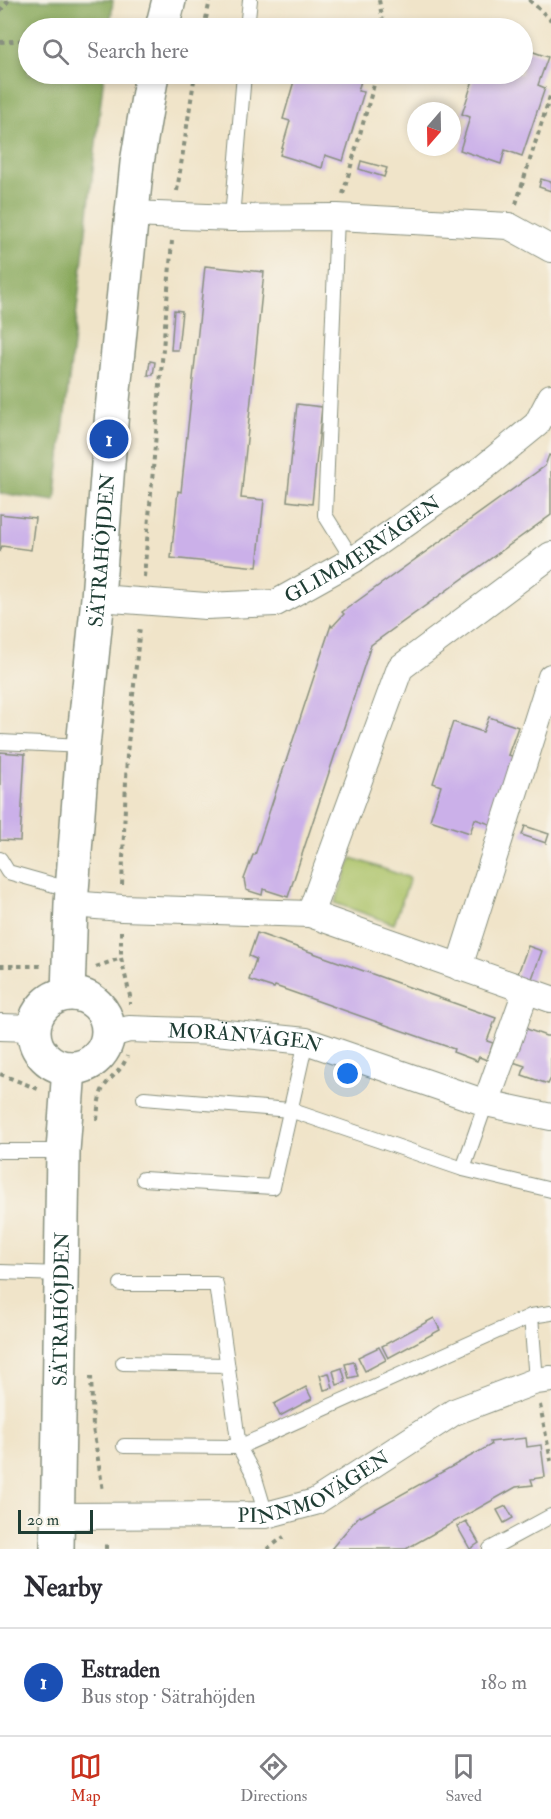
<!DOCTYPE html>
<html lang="en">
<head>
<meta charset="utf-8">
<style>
  :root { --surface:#fff; --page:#f7f7f7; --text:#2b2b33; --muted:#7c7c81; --line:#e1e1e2; --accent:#c8321e }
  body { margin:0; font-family:"IM FELL Double Pica",serif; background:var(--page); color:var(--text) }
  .compass { position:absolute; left:407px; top:102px; width:54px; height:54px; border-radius:50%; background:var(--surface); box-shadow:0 3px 9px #0003; rotate:200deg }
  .scale { position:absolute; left:18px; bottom:15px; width:75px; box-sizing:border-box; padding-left:6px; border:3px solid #1f3d34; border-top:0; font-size:16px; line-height:21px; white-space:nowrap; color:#1f3d34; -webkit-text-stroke:4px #f7f3e8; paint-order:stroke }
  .you { position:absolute; left:348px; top:1074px; width:21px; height:21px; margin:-15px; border:4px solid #fff; border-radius:50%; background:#1a73e8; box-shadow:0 0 0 9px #1a73e833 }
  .badge { display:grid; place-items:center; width:39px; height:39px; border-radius:50%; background:var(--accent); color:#fff; font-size:20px; font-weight:700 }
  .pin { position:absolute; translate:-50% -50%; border:3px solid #fff; box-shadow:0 2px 6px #0006 }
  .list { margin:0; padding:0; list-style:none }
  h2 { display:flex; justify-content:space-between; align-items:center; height:78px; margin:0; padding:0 24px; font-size:26px }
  h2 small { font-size:20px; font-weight:400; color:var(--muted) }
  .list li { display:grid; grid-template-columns:39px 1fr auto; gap:18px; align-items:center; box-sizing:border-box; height:108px; padding:0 24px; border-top:2px solid var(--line) }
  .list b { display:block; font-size:22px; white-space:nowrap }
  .list p { margin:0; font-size:20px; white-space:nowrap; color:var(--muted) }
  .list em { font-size:20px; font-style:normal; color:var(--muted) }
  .icon { flex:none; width:33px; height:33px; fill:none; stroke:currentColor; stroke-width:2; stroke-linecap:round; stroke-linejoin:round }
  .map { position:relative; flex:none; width:551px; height:1549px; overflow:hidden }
  .search { position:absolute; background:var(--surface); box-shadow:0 3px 9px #0003; left:18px; right:18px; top:18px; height:66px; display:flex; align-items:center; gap:15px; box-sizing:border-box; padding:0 21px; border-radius:33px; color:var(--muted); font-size:22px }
  .sheet { height:186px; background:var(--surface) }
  nav { display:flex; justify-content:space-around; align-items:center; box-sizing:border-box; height:84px; border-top:2px solid var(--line); background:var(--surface); font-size:16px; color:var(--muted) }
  nav a { display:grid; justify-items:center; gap:3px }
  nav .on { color:var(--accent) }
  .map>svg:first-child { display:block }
</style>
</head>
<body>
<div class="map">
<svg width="551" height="1549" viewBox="0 0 551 1549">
  <rect width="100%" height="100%" fill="#f7f3e8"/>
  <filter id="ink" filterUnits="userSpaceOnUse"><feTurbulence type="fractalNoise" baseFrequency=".0167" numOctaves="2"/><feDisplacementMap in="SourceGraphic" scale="12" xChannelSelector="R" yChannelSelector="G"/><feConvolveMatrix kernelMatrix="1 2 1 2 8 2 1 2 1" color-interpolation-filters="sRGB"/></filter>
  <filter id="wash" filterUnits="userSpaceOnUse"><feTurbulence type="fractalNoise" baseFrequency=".008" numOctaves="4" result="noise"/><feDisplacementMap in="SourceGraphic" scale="24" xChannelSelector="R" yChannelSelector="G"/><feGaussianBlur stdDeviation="1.35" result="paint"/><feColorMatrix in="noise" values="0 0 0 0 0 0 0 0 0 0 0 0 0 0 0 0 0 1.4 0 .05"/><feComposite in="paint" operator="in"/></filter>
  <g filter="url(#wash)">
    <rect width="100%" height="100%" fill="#f0e4c9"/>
    <!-- green -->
    <polygon fill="#abc267" stroke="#65804e" stroke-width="1.5" points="352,858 410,878 394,924 335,903"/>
    <!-- forest -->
    <polygon fill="#88a85c" stroke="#547248" stroke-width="1.5" points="0,0 113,0 110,28 28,28 28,74 104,74 55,501 0,493"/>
    <g id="blocks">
      <!-- building -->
      <g fill="#cbb0e9">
        <polygon points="522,48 548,57 538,85 545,88 522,156 505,150 501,164 460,150 470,117 462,114 475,74 522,74"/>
        <polygon points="296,74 363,74 358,91 364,92 343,161 325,155 322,168 280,155 290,121 283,119"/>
        <polygon points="361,161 387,168 384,177 359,169"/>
        <polygon points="541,179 551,182 551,191 539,187"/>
        <polygon points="205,266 264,272 241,498 264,500 257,567 171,558 178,491 181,492"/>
        <polygon points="174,310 182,311 178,350 171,350"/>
        <polygon points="150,361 155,362 153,375 148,375"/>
        <polygon points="297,404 322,407 312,504 287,501"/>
        <polygon points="549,455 551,456 551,515 371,645 288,897 263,889 262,895 246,890 244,879 253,855 255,855 331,625 332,627 344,614 342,612 545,466"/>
        <polygon points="0,514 35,518 31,550 2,546 0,552"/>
        <polygon points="489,717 518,727 508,755 516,757 493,825 475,819 470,833 430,820 441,786 433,783 453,722 483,732"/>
        <polygon points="0,752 25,754 20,841 0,840"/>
        <polygon points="525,826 549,834 546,843 522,835"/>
        <polygon points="257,933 496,1018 487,1041 493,1043 487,1060 479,1057 477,1061 453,1052 454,1049 275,986 274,988 249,980 256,959 249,956"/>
        <polygon points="528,946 542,951 530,984 516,979"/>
        <polygon points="524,1028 546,1036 551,1036 551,1078 548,1084 522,1075 525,1066 513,1062"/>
        <polygon points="434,1318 440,1330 388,1358 382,1346"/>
        <polygon points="379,1347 386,1360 365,1371 358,1357"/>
        <polygon points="354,1362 358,1376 349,1378 345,1364"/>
        <polygon points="342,1368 346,1382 337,1385 333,1371"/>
        <polygon points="329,1373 333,1388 324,1390 320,1375"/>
        <polygon points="306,1387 312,1399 280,1416 274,1404"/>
        <polygon points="526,1438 527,1447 541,1445 545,1477 531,1479 533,1485 516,1487 406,1549 331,1549 359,1516 361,1517 491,1445 490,1442"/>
        <polygon points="506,1506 513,1518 504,1523 497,1510"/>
        <polygon points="466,1521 479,1543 470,1549 457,1526"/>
      </g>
    </g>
  </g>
  <g filter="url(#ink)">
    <use href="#blocks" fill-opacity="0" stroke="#88907e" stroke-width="1.5"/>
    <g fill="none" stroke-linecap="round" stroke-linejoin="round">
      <defs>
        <g id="lane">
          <polyline points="247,28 250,0"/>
          <polyline points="337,217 325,515 353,560"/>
          <polyline points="232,218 244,74"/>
          <polyline points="0,742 83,746"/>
          <polyline points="0,859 8,872 72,890"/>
          <polyline points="144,1098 290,1110 463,1169 551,1190"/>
          <polyline points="0,1151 63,1151"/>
          <polyline points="463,1169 486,1103"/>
          <polyline points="143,1179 273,1187 306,1041"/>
          <polyline points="0,1272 61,1274"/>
          <polyline points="121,1284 216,1284 239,1447 254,1475 266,1515"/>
          <polyline points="531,1316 536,1381"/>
          <polyline points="123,1363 227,1365"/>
          <polyline points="124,1446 239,1447 531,1316 551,1313"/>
          <polyline points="490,1549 551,1516"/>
        </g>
        <g id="street">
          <polyline points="132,214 232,218 337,217 509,226 551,249"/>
          <path id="s1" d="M98,598l108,8 70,-3 77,-43 129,-91 55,-45 14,-27"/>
          <polyline points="71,904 122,908 310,914 551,999"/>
          <polyline points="310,914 400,668 551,555"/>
          <polyline points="459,967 551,677"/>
          <polyline points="0,1027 33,1028"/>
          <path id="s2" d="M108,1035l21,-6 87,3 90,9 180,62 65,14"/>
          <polyline points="486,1103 526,991"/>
          <path id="s3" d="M56,1516l210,-1 49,-13 139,-90 82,-31 15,-2"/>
        </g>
        <g id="secondary">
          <polyline points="162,28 169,0"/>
          <path id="s4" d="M68,993l3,-89 12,-158 15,-148 14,-188 25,-247 15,-89"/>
          <circle cx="71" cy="1031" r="37"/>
          <path id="s5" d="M57,1549l6,-398 6,-83"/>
        </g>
      </defs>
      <!-- lane casing -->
      <use href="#lane" stroke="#88907e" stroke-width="16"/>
      <!-- street casing -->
      <use href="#street" stroke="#88907e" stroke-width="28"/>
      <!-- secondary casing -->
      <use href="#secondary" stroke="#88907e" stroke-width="36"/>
      <!-- path -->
      <g stroke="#88907e" stroke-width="4" stroke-dasharray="4.5 4.5" stroke-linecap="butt">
        <polyline points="379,0 384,28"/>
        <polyline points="529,0 551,20"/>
        <polyline points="0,11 9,0"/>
        <polyline points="204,28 210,0"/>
        <polyline points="0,42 28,40"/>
        <polyline points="177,191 195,74"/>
        <polyline points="343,194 377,74"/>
        <polyline points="516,204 551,93"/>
        <polyline points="144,577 172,241"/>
        <polyline points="122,885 127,754 140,626"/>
        <polyline points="121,931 121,958 130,996 130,1004"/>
        <polyline points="0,966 41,966"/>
        <polyline points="96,967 121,958"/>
        <polyline points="0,1074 38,1089"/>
        <path d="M97,1120c1,-10 1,-24 7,-33 7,-11 19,-17 23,-31"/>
        <polyline points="91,1376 93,1428 103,1491"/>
        <polyline points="540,1405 551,1461"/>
        <polyline points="106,1549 106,1540"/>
        <polyline points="267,1549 284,1537"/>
      </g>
      <!-- lane -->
      <use href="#lane" stroke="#fff" stroke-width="14"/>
      <!-- street -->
      <use href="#street" stroke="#fff" stroke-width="26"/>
      <!-- secondary -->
      <use href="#secondary" stroke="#fff" stroke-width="33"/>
    </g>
  </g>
  <g text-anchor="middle" stroke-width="5" stroke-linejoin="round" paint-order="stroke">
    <!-- street labels -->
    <g font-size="20" fill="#1f3d34" stroke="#f7f3e8">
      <text dy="7" stroke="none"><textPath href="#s1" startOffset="280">GLIMMERVÄGEN</textPath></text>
      <text dy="7" stroke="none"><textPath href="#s4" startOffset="444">SÄTRAHÖJDEN</textPath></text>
      <text dy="7" stroke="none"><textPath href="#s2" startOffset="138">MORÄNVÄGEN</textPath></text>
      <text dy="7" stroke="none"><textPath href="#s5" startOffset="240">SÄTRAHÖJDEN</textPath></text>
      <text dy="7" stroke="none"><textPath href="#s3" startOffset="264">PINNMOVÄGEN</textPath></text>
    </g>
  </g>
</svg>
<svg class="compass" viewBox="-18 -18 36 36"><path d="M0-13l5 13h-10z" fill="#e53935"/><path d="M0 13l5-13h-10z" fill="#7c7c81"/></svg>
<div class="scale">20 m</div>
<div class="you"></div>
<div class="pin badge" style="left:109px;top:439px;background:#1a4fb4">1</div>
<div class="search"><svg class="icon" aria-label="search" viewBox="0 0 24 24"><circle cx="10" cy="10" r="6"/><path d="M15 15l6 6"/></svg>Search here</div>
</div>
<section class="sheet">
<h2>Nearby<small></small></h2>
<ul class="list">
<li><span class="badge" style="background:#1a4fb4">1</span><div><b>Estraden</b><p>Bus stop · Sätrahöjden</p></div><em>180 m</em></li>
</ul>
</section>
<nav>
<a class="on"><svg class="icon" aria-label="map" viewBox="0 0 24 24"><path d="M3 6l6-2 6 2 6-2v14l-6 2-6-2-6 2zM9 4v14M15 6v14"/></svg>Map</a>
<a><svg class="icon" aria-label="directions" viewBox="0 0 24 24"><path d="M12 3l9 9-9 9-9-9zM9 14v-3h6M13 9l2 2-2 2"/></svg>Directions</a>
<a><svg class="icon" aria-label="saved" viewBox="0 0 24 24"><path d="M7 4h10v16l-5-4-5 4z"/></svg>Saved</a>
</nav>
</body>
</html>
